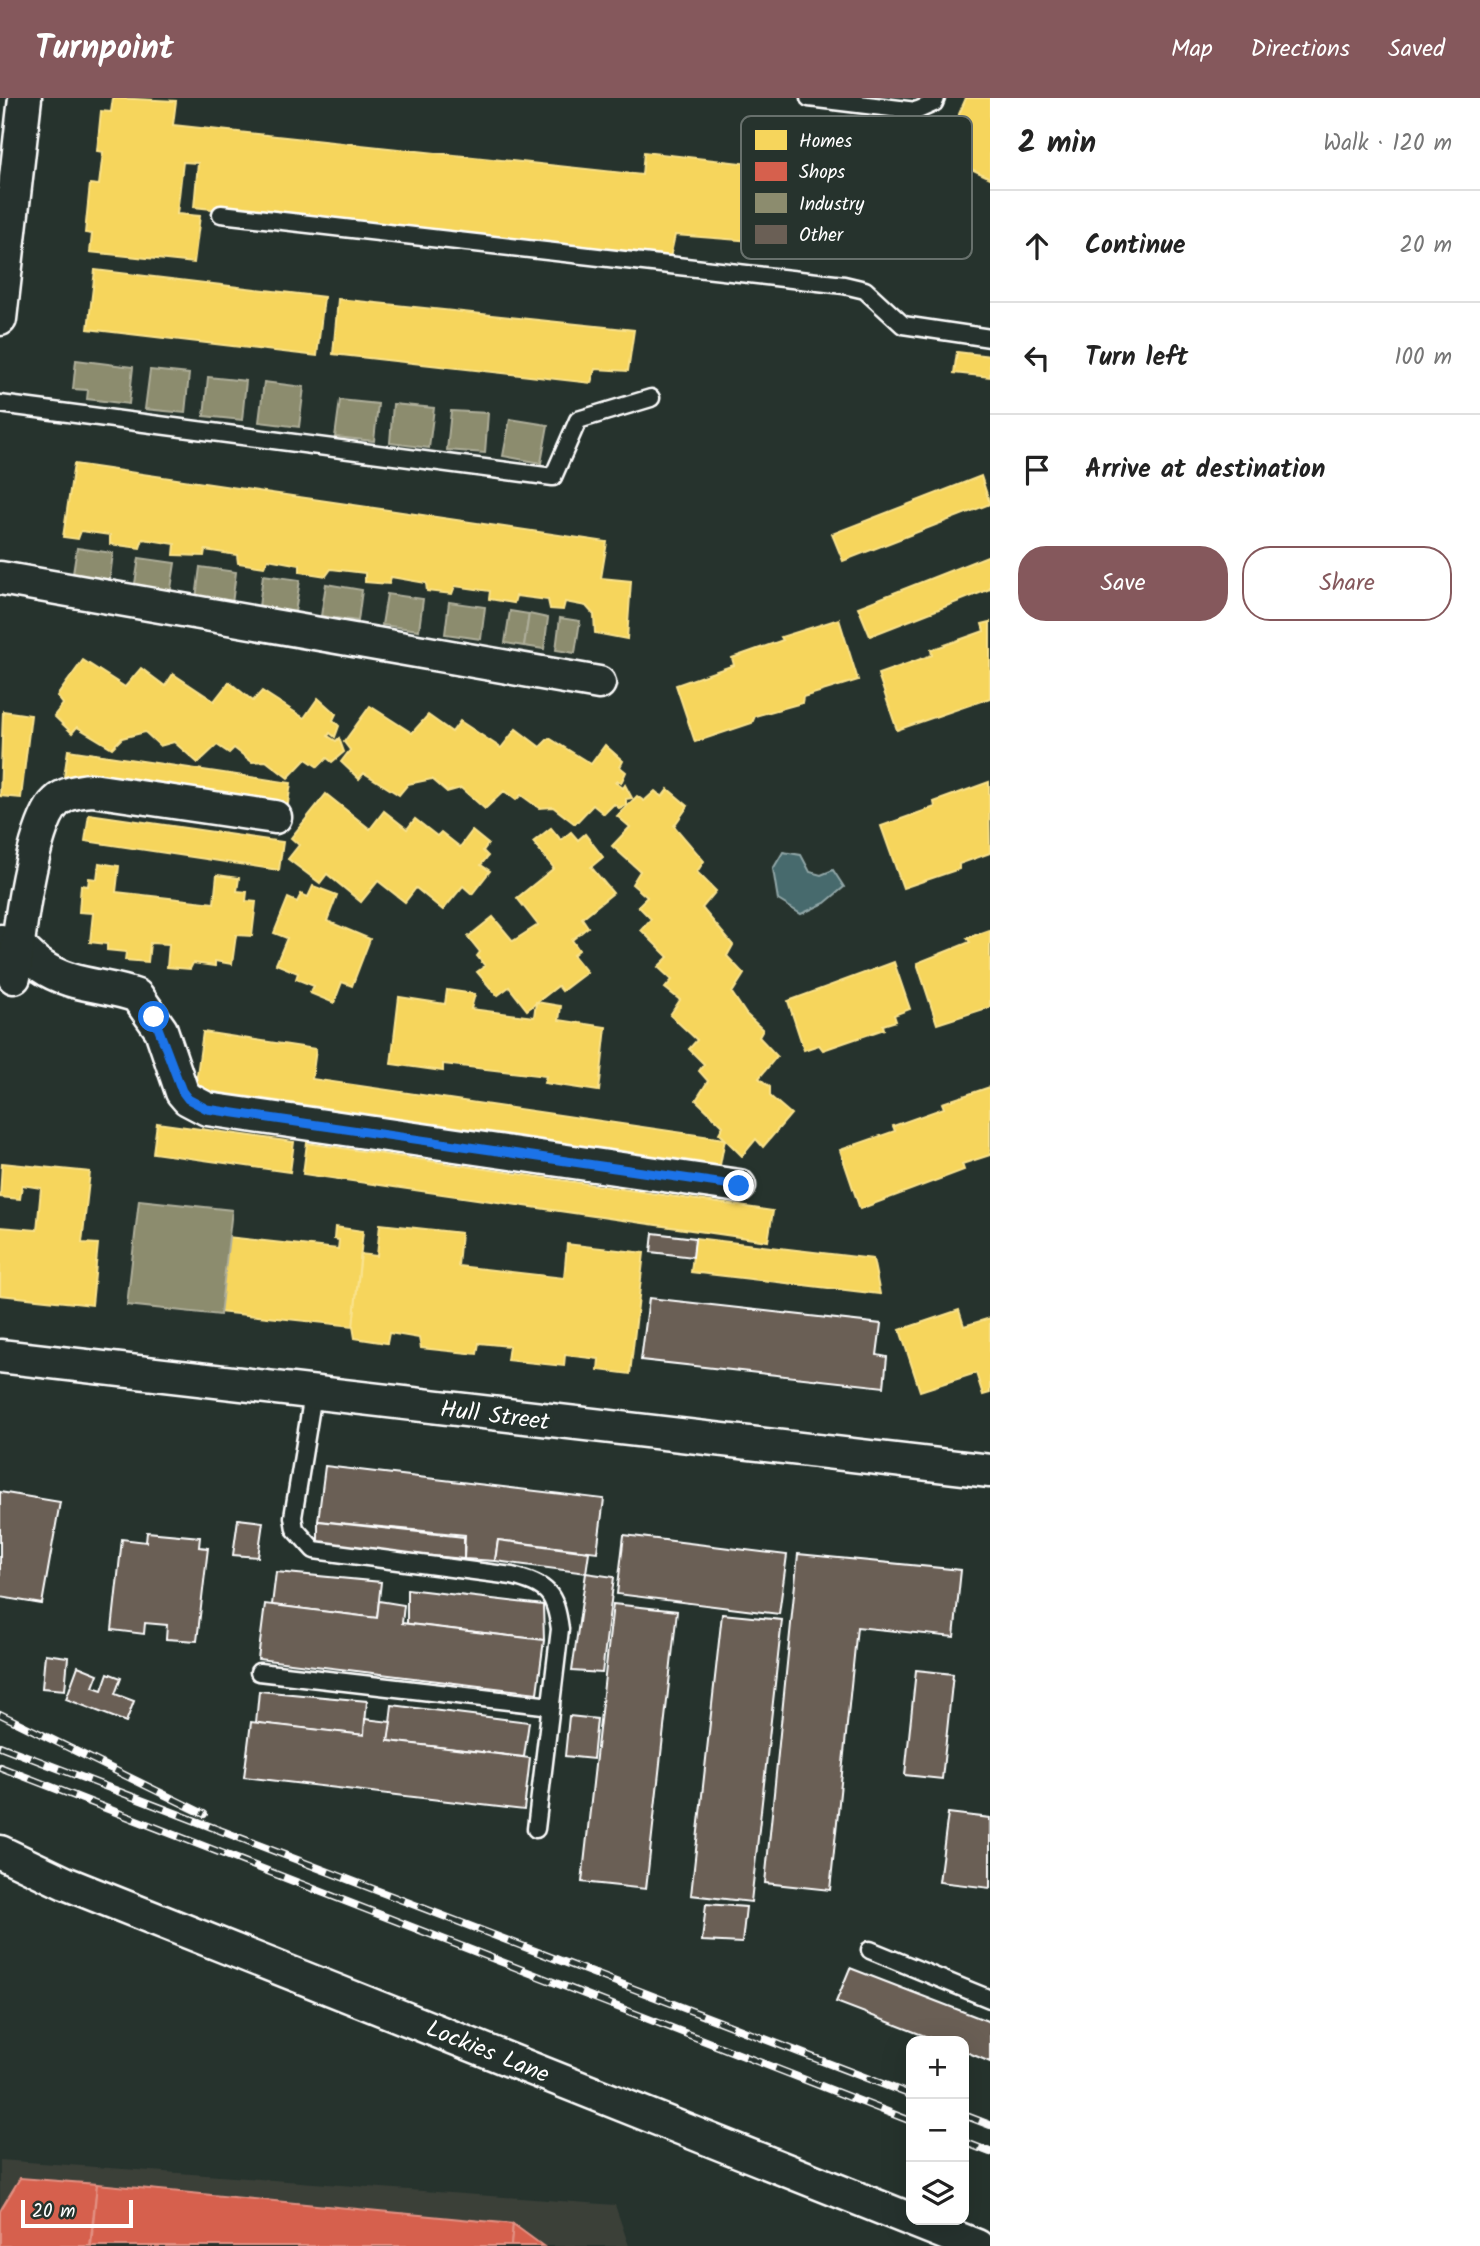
<!DOCTYPE html>
<html lang="en">
<head>
<meta charset="utf-8">
<style>
  :root { --surface:#fff; --page:#f6f6f6; --text:#222; --muted:#767676; --line:#e0e0e0; --accent:#85585c }
  body { margin:0; font-family:Kalam,sans-serif; background:var(--page); color:var(--text) }
  .controls { position:absolute; right:21px; bottom:21px; display:grid; overflow:hidden; border-radius:14px; box-shadow:0 7px 28px #0002 }
  .controls button { width:63px; height:63px; display:grid; place-items:center; padding:0; border:0; border-bottom:2px solid var(--line); background:var(--surface); color:var(--text); font:35px sans-serif }
  .scale { position:absolute; left:21px; bottom:18px; width:112px; box-sizing:border-box; padding-left:7px; border:4px solid #fff; border-top:0; font-size:19px; line-height:24px; white-space:nowrap; color:#fff; -webkit-text-stroke:5px #26332d; paint-order:stroke }
  .stop { position:absolute; width:21px; height:21px; margin:-16px; border:5px solid #1a73e8; border-radius:50%; background:#fff }
  .stop.end { background:#1a73e8; border-color:#fff; box-shadow:0 2px 7px #0008 }
  .list { margin:0; padding:0; list-style:none }
  h2 { display:flex; justify-content:space-between; align-items:center; height:91px; margin:0; padding:0 28px; font-size:30px }
  h2 small { font-size:23px; font-weight:400; color:var(--muted) }
  .list li { display:grid; grid-template-columns:46px 1fr auto; gap:21px; align-items:center; box-sizing:border-box; height:112px; padding:0 28px; border-top:2px solid var(--line) }
  .list b { display:block; font-size:26px; white-space:nowrap }
  .list em { font-size:23px; font-style:normal; color:var(--muted) }
  .actions { display:flex; gap:14px; padding:21px 28px }
  .actions a { flex:1; padding:16px 0; border:2px solid var(--accent); border-radius:28px; text-align:center; font-size:24px; color:var(--accent) }
  .actions .main { background:var(--accent); color:#fff }
  .icon { flex:none; width:38px; height:38px; fill:none; stroke:currentColor; stroke-width:2; stroke-linecap:round; stroke-linejoin:round }
  .map { position:relative; flex:none; width:990px; height:2148px; overflow:hidden }
  header { display:flex; align-items:center; gap:42px; box-sizing:border-box; height:98px; padding:0 35px; background:var(--accent); color:#fff }
  header strong { font-size:33px }
  nav { display:flex; gap:38px; margin-inline-start:auto; font-size:24px }
  main { display:flex }
  aside { flex:1; background:var(--surface) }
  .map>svg:first-child { display:block }
</style>
</head>
<body>
<header>
<strong>Turnpoint</strong>
<nav><a>Map</a><a>Directions</a><a>Saved</a></nav>
</header>
<main>
<div class="map">
<svg width="990" height="2148" viewBox="0 0 990 2148">
  <rect width="100%" height="100%" fill="#26332d"/>
  <filter id="ink" filterUnits="userSpaceOnUse"><feTurbulence type="fractalNoise" baseFrequency=".0143" numOctaves="2"/><feDisplacementMap in="SourceGraphic" scale="14" xChannelSelector="R" yChannelSelector="G"/><feConvolveMatrix kernelMatrix="1 2 1 2 8 2 1 2 1" color-interpolation-filters="sRGB"/></filter>
  <g filter="url(#ink)">
    <!-- built -->
    <polygon fill="#3a4039" points="0,2062 615,2107 629,2148 0,2148"/>
    <!-- water -->
    <polygon fill="#476b6d" stroke="#91a6a7" stroke-width="2" points="783,754 801,757 810,774 821,777 833,772 844,789 825,805 801,816 778,802 773,771"/>
    <!-- homes -->
    <g fill="#f6d55c" stroke="#f9e28d" stroke-width="2">
      <polygon points="113,0 176,3 173,27 642,77 644,54 813,73 806,147 675,137 670,160 194,109 198,65 183,64 177,116 200,118 194,165 90,154 92,136 85,135 90,86 99,87 103,54 97,53 101,13 111,14"/>
      <polygon points="966,0 990,0 990,80 950,61 952,44 957,46 959,16"/>
      <polygon points="95,172 324,199 317,258 88,231"/>
      <polygon points="338,201 634,232 628,273 595,271 591,285 333,256"/>
      <polygon points="957,254 990,258 990,279 954,275"/>
      <polygon points="74,366 607,444 601,480 631,483 627,541 595,535 594,517 586,508 565,504 563,512 550,511 548,502 516,498 514,505 489,501 490,493 455,488 452,496 427,493 426,485 391,479 389,486 365,484 365,475 331,471 326,478 300,474 300,467 268,461 264,469 238,465 237,457 205,452 204,458 174,457 175,446 143,441 140,450 110,446 110,437 81,433 78,441 63,439"/>
      <polygon points="981,378 990,406 843,463 832,436"/>
      <polygon points="990,457 990,491 870,538 858,509"/>
      <polygon points="839,521 858,582 803,599 802,605 755,618 752,625 695,644 676,587 734,567 732,560 783,542 781,539"/>
      <polygon points="990,524 990,600 897,632 878,576 932,557 931,552 984,533 982,526"/>
      <polygon points="83,562 125,589 141,570 165,588 173,576 214,603 229,584 253,603 262,593 304,620 318,600 336,616 333,622 339,628 335,639 330,635 328,638 336,643 339,640 344,654 332,664 327,660 318,669 306,661 288,680 266,663 252,664 234,650 229,655 217,647 198,665 174,644 160,648 145,634 122,640 112,650 77,629 72,635 54,618 63,606 57,598"/>
      <polygon points="370,608 412,635 428,617 452,634 460,623 501,650 516,631 540,649 549,640 591,666 605,647 623,663 620,669 626,674 621,685 617,682 615,684 623,690 625,687 632,700 626,701 626,707 619,710 614,706 604,716 593,707 575,726 553,709 539,710 521,697 516,702 504,693 485,711 461,690 447,694 432,681 408,686 399,697 364,675 359,681 341,664 350,652 344,644"/>
      <polygon points="3,613 31,617 21,700 0,698"/>
      <polygon points="68,652 291,685 287,712 64,679"/>
      <polygon points="989,684 990,755 959,766 959,771 903,790 881,728 935,709 934,704"/>
      <polygon points="668,691 688,708 674,728 704,763 697,774 716,793 702,810 733,847 727,858 744,876 732,895 746,916 763,932 759,939 777,958 759,980 770,989 770,998 791,1016 763,1049 756,1041 742,1058 719,1035 723,1028 696,1002 708,983 699,973 704,966 689,951 697,942 670,917 680,902 665,890 672,882 658,869 668,859 641,832 651,821 638,808 647,799 632,786 640,773 612,748 630,729 617,718 637,698 644,703 655,693 662,699"/>
      <polygon points="326,696 370,731 384,713 407,731 415,721 437,738 441,734 460,749 472,733 488,746 483,753 488,758 481,767 490,773 472,796 463,788 443,812 416,790 405,804 378,783 361,804 327,776 320,785 288,761 299,747 291,740"/>
      <polygon points="89,716 283,744 279,772 85,743"/>
      <polygon points="551,730 561,742 571,734 578,742 585,736 603,759 591,769 613,795 582,820 588,829 572,842 579,852 573,857 587,874 562,893 558,888 527,912 509,889 497,898 477,874 485,868 477,858 480,854 468,839 493,819 513,843 538,827 517,800 554,770 533,744"/>
      <polygon points="99,765 119,768 116,794 214,805 217,777 239,780 237,793 247,794 246,803 256,804 252,838 236,837 232,866 215,863 215,868 193,865 190,871 167,869 169,846 150,845 148,864 125,862 126,854 107,852 107,846 90,844 93,815 79,814 81,787 88,788 89,780 97,781"/>
      <polygon points="313,788 337,797 327,823 370,841 352,888 342,884 334,905 310,895 314,888 296,881 298,875 276,866 287,840 274,835 288,800 297,804 301,796 308,799"/>
      <polygon points="990,832 990,909 937,926 917,865 970,844 967,840"/>
      <polygon points="894,864 910,911 894,917 896,923 883,927 884,931 823,952 819,947 804,952 788,903"/>
      <polygon points="447,892 475,896 471,911 534,919 536,904 561,908 559,922 606,929 599,993 544,985 546,978 443,966 443,973 391,966 399,899 445,906"/>
      <polygon points="203,934 316,951 312,981 725,1041 720,1067 195,991"/>
      <polygon points="990,989 990,1057 962,1066 964,1072 860,1111 840,1052 895,1033 893,1028 944,1010 942,1005"/>
      <polygon points="157,1025 294,1044 290,1074 153,1055"/>
      <polygon points="307,1045 773,1113 768,1143 303,1076"/>
      <polygon points="2,1065 90,1074 82,1145 98,1146 92,1207 0,1197 0,1129 37,1132 41,1090 22,1087 20,1101 0,1099"/>
      <polygon points="380,1126 461,1135 458,1168 564,1180 567,1146 644,1155 630,1276 598,1272 599,1261 565,1257 564,1268 507,1262 509,1248 479,1245 477,1256 421,1250 419,1240 389,1235 387,1245 355,1240 353,1228 361,1156 377,1158"/>
      <polygon points="335,1129 363,1133 353,1228 219,1214 228,1139 338,1151 339,1142 334,1141"/>
      <polygon points="695,1140 873,1161 880,1196 691,1174"/>
      <polygon points="959,1212 964,1228 990,1220 990,1295 983,1297 976,1275 920,1293 900,1232"/>
    </g>
    <!-- shops -->
    <g fill="#d6604d" stroke="#e29082" stroke-width="2">
      <polygon points="20,2080 97,2086 90,2148 0,2148 0,2113"/>
      <polygon points="97,2086 513,2126 511,2148 91,2148"/>
      <polygon points="513,2126 543,2148 511,2148"/>
    </g>
    <!-- industry -->
    <g fill="#8c8c6e" stroke="#aeae9a" stroke-width="2">
      <polygon points="76,262 133,269 129,306 87,301 88,292 73,291"/>
      <polygon points="150,272 189,276 185,315 145,311"/>
      <polygon points="208,279 246,283 242,322 204,318"/>
      <polygon points="264,284 304,289 299,329 259,324"/>
      <polygon points="340,302 378,306 374,343 335,339"/>
      <polygon points="393,306 434,310 429,350 390,345"/>
      <polygon points="451,313 488,315 485,355 447,352"/>
      <polygon points="510,321 548,327 541,365 503,358"/>
      <polygon points="77,450 113,455 109,487 72,482"/>
      <polygon points="139,460 175,465 170,497 134,492"/>
      <polygon points="200,469 236,474 232,506 196,501"/>
      <polygon points="263,477 300,482 295,514 259,509"/>
      <polygon points="326,486 362,492 358,523 321,518"/>
      <polygon points="387,496 423,501 419,532 382,527"/>
      <polygon points="449,504 485,509 481,541 445,536"/>
      <polygon points="510,513 529,516 524,548 505,545"/>
      <polygon points="529,516 548,520 544,551 524,548"/>
      <polygon points="560,520 580,523 575,555 556,552"/>
      <polygon points="139,1102 232,1112 220,1217 127,1207"/>
    </g>
    <!-- building -->
    <g fill="#6a5f55" stroke="#fff" stroke-width="2">
      <polygon points="653,1135 695,1140 693,1159 651,1154"/>
      <polygon points="649,1200 881,1226 877,1257 887,1259 884,1289 641,1262"/>
      <polygon points="325,1368 604,1401 597,1454 498,1442 495,1463 464,1461 465,1437 318,1423"/>
      <polygon points="0,1394 60,1404 42,1506 0,1499"/>
      <polygon points="238,1421 263,1424 258,1459 233,1457"/>
      <polygon points="318,1423 464,1439 464,1461 318,1447"/>
      <polygon points="147,1434 200,1439 199,1449 208,1450 197,1543 166,1541 167,1527 145,1525 144,1536 112,1532 122,1441 146,1444"/>
      <polygon points="624,1437 787,1457 779,1516 617,1496"/>
      <polygon points="498,1442 589,1454 586,1475 495,1463"/>
      <polygon points="798,1456 961,1472 954,1539 857,1529 830,1792 765,1785"/>
      <polygon points="276,1474 381,1484 377,1520 272,1507"/>
      <polygon points="586,1475 614,1479 602,1575 572,1573"/>
      <polygon points="407,1491 543,1507 544,1542 407,1526"/>
      <polygon points="379,1503 404,1507 402,1525 544,1542 537,1595 258,1561 265,1506 377,1520"/>
      <polygon points="613,1506 677,1513 646,1791 582,1784"/>
      <polygon points="722,1516 782,1522 751,1804 691,1797"/>
      <polygon points="45,1556 68,1559 65,1592 42,1590"/>
      <polygon points="78,1568 98,1576 93,1589 102,1592 108,1575 121,1580 115,1596 134,1603 126,1624 66,1601"/>
      <polygon points="916,1572 953,1576 942,1681 905,1677"/>
      <polygon points="259,1593 367,1603 364,1637 256,1625"/>
      <polygon points="392,1607 529,1624 524,1659 388,1643"/>
      <polygon points="569,1618 597,1621 593,1661 565,1658"/>
      <polygon points="365,1621 391,1624 388,1643 530,1660 524,1712 244,1679 251,1624 364,1637"/>
      <polygon points="948,1715 990,1720 990,1790 939,1784"/>
      <polygon points="706,1806 746,1809 742,1845 702,1843"/>
      <polygon points="850,1870 990,1924 990,1964 964,1953 964,1943 938,1943 836,1904"/>
    </g>
    <g fill="none" stroke-linecap="round" stroke-linejoin="round">
      <defs>
        <g id="service">
          <polyline points="809,0 916,13 934,5 936,0"/>
          <polyline points="221,116 844,187 865,192 903,227 990,240"/>
          <polyline points="0,306 553,379 578,322 651,300"/>
          <path d="M313,1296l-20,123 2,12 19,21 198,26c36,9 43,17 48,53l-24,200"/>
          <polyline points="259,1574 551,1608"/>
          <polyline points="870,1852 990,1901"/>
        </g>
        <g id="minor">
          <polyline points="0,221 25,0"/>
          <polyline points="0,480 599,585"/>
          <path d="M0,843c24,3 23,13 41,25 30,21 64,18 96,30l24,34 21,62 6,7 19,10 532,77"/>
          <path d="M14,879c4,-37 17,-152 42,-175 9,-9 23,-11 36,-12l183,27"/>
          <polyline points="0,1258 990,1373"/>
          <polyline points="0,1754 65,1785 977,2148"/>
        </g>
      </defs>
      <!-- service casing -->
      <use href="#service" stroke="#fff" stroke-width="21"/>
      <!-- minor casing -->
      <use href="#minor" stroke="#fff" stroke-width="37"/>
      <!-- service -->
      <use href="#service" stroke="#26332d" stroke-width="16"/>
      <!-- minor -->
      <use href="#minor" stroke="#26332d" stroke-width="32"/>
      <defs>
        <g id="rail">
          <polyline points="0,1616 204,1716"/>
          <polyline points="0,1648 911,1997"/>
          <polyline points="0,1669 911,2023"/>
          <polyline points="964,2017 990,2027"/>
          <polyline points="964,2044 990,2054"/>
        </g>
      </defs>
      <!-- rail casing -->
      <use href="#rail" stroke="#fff" stroke-width="8"/>
      <!-- rail -->
      <use href="#rail" stroke="#26332d" stroke-width="5" stroke-dasharray="16" stroke-linecap="butt"/>
    </g>
  </g>
  <g fill="none" stroke-linecap="round" stroke-linejoin="round" filter="url(#ink)">
    <!-- route -->
    <polyline stroke="#1a73e8" stroke-width="9" points="154,919 182,993 188,1001 207,1011 739,1088"/>
  </g>
  <g text-anchor="middle" stroke-width="7" stroke-linejoin="round" paint-order="stroke">
    <!-- street labels -->
    <g font-size="24" fill="#fff" stroke="#26332d">
      <text transform="translate(495 1317) rotate(7)" y="8">Hull Street</text>
      <text transform="translate(488 1953) rotate(22)" y="8">Lockies Lane</text>
    </g>
  </g>
  <!-- legend -->
  <rect x="741" y="18" width="231" height="143" rx="10" fill="#26332d" stroke="#67706c" stroke-width="2"/>
  <rect x="755" y="32" width="32" height="20" fill="#f6d55c"/>
  <rect x="755" y="64" width="32" height="19" fill="#d6604d"/>
  <rect x="755" y="95" width="32" height="20" fill="#8c8c6e"/>
  <rect x="755" y="127" width="32" height="19" fill="#6a5f55"/>
  <g font-size="19" fill="#fff">
    <text x="799" y="49">Homes</text>
    <text x="799" y="80">Shops</text>
    <text x="799" y="112">Industry</text>
    <text x="799" y="143">Other</text>
  </g>
</svg>
<div class="controls">
<button>+</button>
<button>−</button>
<button><svg class="icon" aria-label="layers" viewBox="0 0 24 24"><path d="M12 4l9 5-9 5-9-5zM3 14l9 5 9-5"/></svg></button>
</div>
<div class="scale">20 m</div>
<div class="stop" style="left:154px;top:919px"></div>
<div class="stop end" style="left:739px;top:1088px"></div>
</div>
<aside>
<h2>2 min<small>Walk · 120 m</small></h2>
<ul class="list">
<li><svg class="icon" aria-label="ahead" viewBox="0 0 24 24"><path d="M12 20V5M6 11l6-6 6 6"/></svg><div><b>Continue</b></div><em>20 m</em></li>
<li><svg class="icon" aria-label="left" viewBox="0 0 24 24"><path d="M17 20v-9H6M10 6l-5 5 5 5"/></svg><div><b>Turn left</b></div><em>100 m</em></li>
<li><svg class="icon" aria-label="arrive" viewBox="0 0 24 24"><path d="M6 21V4h12l-3 4 3 4H6"/></svg><div><b>Arrive at destination</b></div></li>
</ul>
<div class="actions"><a class="main">Save</a><a>Share</a></div>
</aside>
</main>
</body>
</html>
